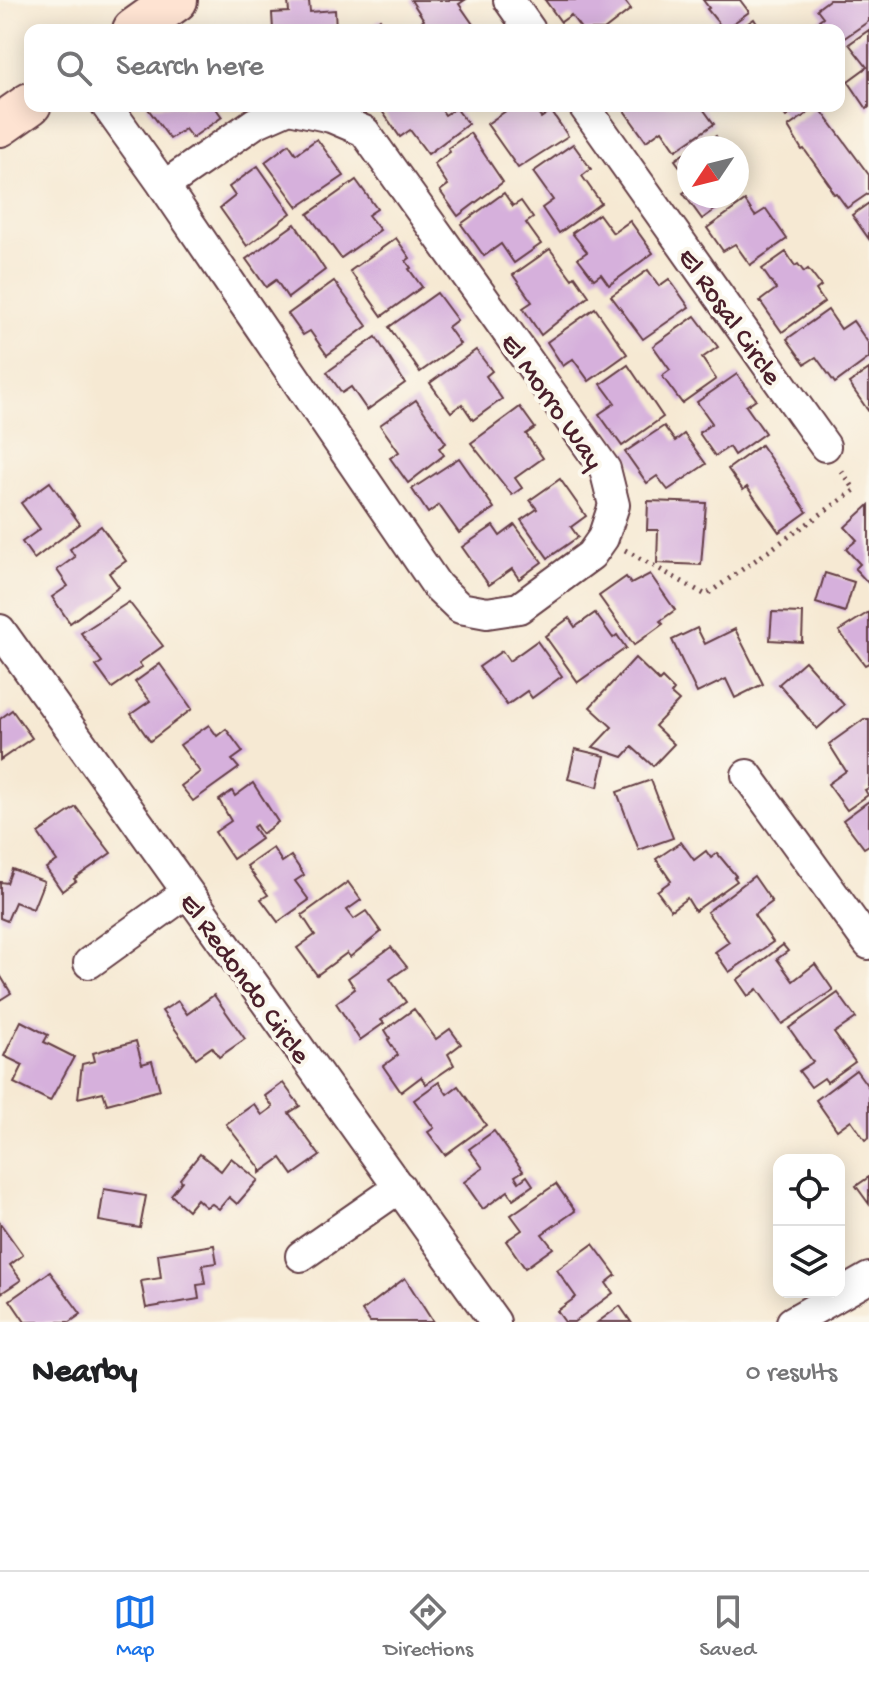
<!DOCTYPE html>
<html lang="en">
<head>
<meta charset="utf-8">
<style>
  :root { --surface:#fff; --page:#f6f6f6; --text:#202124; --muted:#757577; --line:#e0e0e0; --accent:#1a73e8 }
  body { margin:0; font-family:"Gochi Hand",sans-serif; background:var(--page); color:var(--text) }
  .controls { position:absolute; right:24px; bottom:24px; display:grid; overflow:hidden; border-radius:16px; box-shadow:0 4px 20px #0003 }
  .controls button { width:72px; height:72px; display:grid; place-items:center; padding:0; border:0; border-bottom:2px solid var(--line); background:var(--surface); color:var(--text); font:40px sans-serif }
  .compass { position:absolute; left:677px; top:136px; width:72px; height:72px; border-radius:50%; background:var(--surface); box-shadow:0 4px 20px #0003; rotate:235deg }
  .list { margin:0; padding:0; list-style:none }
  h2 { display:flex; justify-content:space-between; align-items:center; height:104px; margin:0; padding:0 32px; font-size:34px }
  h2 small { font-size:26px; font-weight:400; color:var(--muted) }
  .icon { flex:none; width:44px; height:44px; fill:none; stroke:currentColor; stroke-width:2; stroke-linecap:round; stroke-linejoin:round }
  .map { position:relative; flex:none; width:869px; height:1322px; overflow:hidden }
  .search { position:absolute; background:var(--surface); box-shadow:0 4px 20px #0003; left:24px; right:24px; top:24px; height:88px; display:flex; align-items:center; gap:20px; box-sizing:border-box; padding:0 28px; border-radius:16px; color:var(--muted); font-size:30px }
  .sheet { height:248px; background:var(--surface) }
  nav { display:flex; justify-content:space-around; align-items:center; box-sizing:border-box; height:112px; border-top:2px solid var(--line); background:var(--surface); font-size:22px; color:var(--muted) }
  nav a { display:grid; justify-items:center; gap:4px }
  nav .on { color:var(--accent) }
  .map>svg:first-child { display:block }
</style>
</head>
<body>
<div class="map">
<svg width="869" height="1322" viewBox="0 0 869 1322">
  <rect width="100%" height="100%" fill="#fbf7ec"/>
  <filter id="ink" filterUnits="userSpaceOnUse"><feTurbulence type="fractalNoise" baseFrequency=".0125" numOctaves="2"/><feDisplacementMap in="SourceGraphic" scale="16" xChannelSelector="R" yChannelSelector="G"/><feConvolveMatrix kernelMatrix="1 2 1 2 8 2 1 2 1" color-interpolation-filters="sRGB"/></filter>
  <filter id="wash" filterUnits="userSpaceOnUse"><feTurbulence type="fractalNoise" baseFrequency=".006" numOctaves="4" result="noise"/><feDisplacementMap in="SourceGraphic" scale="32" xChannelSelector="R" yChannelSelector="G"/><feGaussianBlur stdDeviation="1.8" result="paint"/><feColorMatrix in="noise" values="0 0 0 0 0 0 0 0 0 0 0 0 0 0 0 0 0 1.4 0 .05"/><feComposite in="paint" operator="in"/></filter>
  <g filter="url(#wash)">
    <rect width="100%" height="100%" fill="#f6e9d3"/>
    <g id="blocks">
      <!-- building -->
      <g fill="#d6b0dc">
        <polygon points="411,0 465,0 459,4 477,30 414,30 413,28 424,20"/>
        <polygon points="545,0 624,0 631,9 604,30 582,30 571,15 561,22"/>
        <polygon points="703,0 740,0 749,12 724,30 707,9 709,8"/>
        <polygon points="829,0 869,0 869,21 840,41 839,30 830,27 826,30 819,20 823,17 817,9"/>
        <polygon points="309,1 310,12 335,10 336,30 273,30 272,13 289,12 288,2"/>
        <polygon points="380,19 388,30 367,30"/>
        <polygon points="754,19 761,30 738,30"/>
        <polygon points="869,30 869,107 867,109 848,81 867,67 849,44"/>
        <polygon points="146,106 214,106 222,117 192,138 185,129 170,139"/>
        <polygon points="388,106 439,106 445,115 456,108 468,124 428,154 410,130 400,137 382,111"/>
        <polygon points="513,106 532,106 541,118 551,111 568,136 518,168 487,124"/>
        <polygon points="627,106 701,106 714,124 676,150 662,130 646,141 623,109"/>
        <polygon points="778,106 803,106 786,117"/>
        <polygon points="818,106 869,175 869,193 847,208 836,193 834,194 830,188 831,187 804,149 802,150 788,127"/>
        <polygon points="470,133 503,182 458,216 440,191 448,185 434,164 450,152 448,148"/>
        <polygon points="716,136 724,148 692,148 705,139 708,142"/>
        <polygon points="317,139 344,176 298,207 265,162 289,144 296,154"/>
        <polygon points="573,144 591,169 582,176 601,203 559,233 542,208 553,200 533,172"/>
        <polygon points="689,150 689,179 675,160"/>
        <polygon points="258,166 291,213 247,246 220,208 235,196 229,187"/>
        <polygon points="356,180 377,209 368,215 380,230 341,258 308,214"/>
        <polygon points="689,189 689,196 734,196 702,219 683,193"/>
        <polygon points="504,193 513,206 521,201 533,218 526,223 541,244 514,263 501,244 484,256 461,224"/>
        <polygon points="745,201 755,216 766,209 787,239 750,265 735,244 723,251 707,228"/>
        <polygon points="869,203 869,239 852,215"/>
        <polygon points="599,214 613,233 630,221 653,253 609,285 601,274 594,279 578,258 587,252 572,233"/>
        <polygon points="295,224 325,270 288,298 276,280 266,287 246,259"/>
        <polygon points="396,238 410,258 406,261 411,268 409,269 422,287 382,316 350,271"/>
        <polygon points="550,249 572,279 575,276 589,296 541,335 523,308 532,302 513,275"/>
        <polygon points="786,252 795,266 798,264 804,272 808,269 821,286 816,290 824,302 782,332 760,301 776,289 762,269"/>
        <polygon points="648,270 659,286 669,279 689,307 643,339 611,296"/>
        <polygon points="334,281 367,326 327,355 310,331 303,335 288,314"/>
        <polygon points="437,293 457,320 448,327 460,344 420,372 389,327"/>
        <polygon points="595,308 627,354 589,381 573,359 563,366 547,342"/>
        <polygon points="828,310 841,329 853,321 869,344 869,358 835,383 816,357 805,364 787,339"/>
        <polygon points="695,316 718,347 702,358 716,379 682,403 662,376 670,370 653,346"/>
        <polygon points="376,337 405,383 367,410 351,387 342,393 327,372"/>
        <polygon points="476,350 492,371 486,376 502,399 473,420 462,404 451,412 430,383"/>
        <polygon points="628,365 663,417 622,446 599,414 615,403 601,384"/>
        <polygon points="869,369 869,412 849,383"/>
        <polygon points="737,374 756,399 746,406 765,433 734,455 729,447 715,456 699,433 712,423 697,402"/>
        <polygon points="416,400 446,443 439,448 444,455 408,483 390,458 399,452 380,425"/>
        <polygon points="520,407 535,428 526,434 543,458 515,478 522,488 512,495 471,443"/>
        <polygon points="664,426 675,441 684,434 706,464 668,490 657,476 647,483 625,452"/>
        <polygon points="761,445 807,512 779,532 747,487 743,490 728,469"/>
        <polygon points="459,458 494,508 459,533 439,505 428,513 412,489"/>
        <polygon points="560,479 586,516 571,527 578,537 548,558 521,520 537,509 530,500"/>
        <polygon points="50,482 80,524 34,559 22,542 40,529 21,503"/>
        <polygon points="648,501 706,503 701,565 657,563 658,530 647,530"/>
        <polygon points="869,505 869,584 855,569 860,564 846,549 857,540 845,527"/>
        <polygon points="515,525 542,562 519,579 512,569 489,585 462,547 493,526 500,536"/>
        <polygon points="101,526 126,561 109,573 119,587 70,623 52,597 68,586 57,570 75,557 70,549"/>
        <polygon points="825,573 854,582 845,612 816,603"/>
        <polygon points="650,574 675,610 660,621 663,624 634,645 599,596 626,577 631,584"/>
        <polygon points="129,602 163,646 139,663 142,667 112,688 96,666 102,662 81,633"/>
        <polygon points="772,612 803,613 802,642 770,640"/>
        <polygon points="869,612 869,663 865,665 839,631"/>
        <polygon points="595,613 613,638 617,635 626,648 578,682 545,636 569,618 575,627"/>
        <polygon points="697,628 705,644 735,629 763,684 735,698 726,679 697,693 672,640"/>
        <polygon points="537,641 562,676 532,698 527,691 507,705 479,667 502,651 509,661"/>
        <polygon points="635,658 659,681 662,678 674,690 671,694 679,701 655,726 674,744 653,766 632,747 623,757 593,747 612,727 590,707"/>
        <polygon points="805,661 844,705 817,729 779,684"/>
        <polygon points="160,664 192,709 150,741 131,714 150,701 135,682"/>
        <polygon points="12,710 32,738 0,760 0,719"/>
        <polygon points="864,719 869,719 869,788 865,790 868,795 847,810 828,784 846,771 829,744"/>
        <polygon points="209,725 217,736 226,729 243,752 232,760 239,768 193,801 181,786 200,772 180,745"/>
        <polygon points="575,749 605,756 598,787 568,779"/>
        <polygon points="651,780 673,838 639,850 617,792"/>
        <polygon points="253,783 278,822 262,834 256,825 253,827 261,839 233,859 215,832 231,821 219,800 232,791 235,796"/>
        <polygon points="869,801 869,845 864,848 843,820"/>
        <polygon points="76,807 111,853 74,879 76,881 62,891 46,868 57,861 38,833"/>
        <polygon points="681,842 694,860 706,851 711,858 717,853 736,876 734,877 737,881 695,911 687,898 671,910 657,891 671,881 656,859"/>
        <polygon points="273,848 282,862 291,856 304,875 295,881 309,900 278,922 261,899 268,895 247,866"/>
        <polygon points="12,869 44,881 33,909 15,902 7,921 0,918 0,882 7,883"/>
        <polygon points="754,876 772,902 754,915 773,942 729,972 715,952 729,942 707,912"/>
        <polygon points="348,882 361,900 347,910 354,919 366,911 381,932 350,957 347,953 317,975 297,948 315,935 302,915"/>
        <polygon points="783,945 788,951 777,959 793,981 815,964 833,990 782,1024 757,989 748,996 737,980"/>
        <polygon points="391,947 407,967 390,979 406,1002 381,1020 384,1023 360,1040 336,1003 355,989 348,978"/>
        <polygon points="0,975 11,993 0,1000"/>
        <polygon points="838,993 856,1018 834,1033 855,1062 827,1082 824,1078 811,1087 799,1071 813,1062 789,1028"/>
        <polygon points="214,995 245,1039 219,1057 212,1047 196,1058 162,1011 178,1001 187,1014"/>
        <polygon points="414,1009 436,1039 450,1029 461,1044 448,1054 454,1065 426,1084 421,1077 401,1092 383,1066 398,1055 388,1040 390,1038 385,1030"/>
        <polygon points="21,1021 48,1035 44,1042 74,1057 50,1101 14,1083 23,1065 4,1056"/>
        <polygon points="136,1041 142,1064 152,1061 160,1090 107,1104 103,1092 78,1098 82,1064 95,1061 93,1053"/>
        <polygon points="856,1070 869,1088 869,1138 865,1140 851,1120 837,1130 816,1100"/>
        <polygon points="439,1082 447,1094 458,1086 486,1125 445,1155 428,1132 434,1128 414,1100"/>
        <polygon points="283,1083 300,1106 289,1113 320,1156 293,1175 281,1158 260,1173 260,1168 226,1124 254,1104 262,1115 273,1107 265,1096"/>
        <polygon points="494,1131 523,1171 515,1176 519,1182 527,1176 533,1185 513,1199 508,1191 483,1209 464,1182 483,1168 469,1149"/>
        <polygon points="200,1154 221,1171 231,1158 258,1180 237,1204 229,1197 219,1209 212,1204 206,1207 197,1199 188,1210 171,1195 182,1181 180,1179"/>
        <polygon points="869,1177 869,1204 856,1186"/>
        <polygon points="556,1184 575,1211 542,1234 553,1248 525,1268 506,1241 522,1230 511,1215"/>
        <polygon points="104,1189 146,1196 140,1228 99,1221"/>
        <polygon points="0,1223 23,1255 10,1265 21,1280 0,1294"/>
        <polygon points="593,1244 616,1275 606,1283 613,1293 574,1322 565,1322 557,1311 576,1297 557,1270"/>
        <polygon points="214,1245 217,1263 202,1265 205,1284 197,1285 199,1299 146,1308 141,1281 161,1278 158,1254"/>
        <polygon points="50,1272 81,1314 70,1322 25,1322 10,1300"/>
        <polygon points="405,1278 433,1322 370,1322 362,1311"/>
        <polygon points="620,1306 631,1322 598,1322"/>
      </g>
    </g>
  </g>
  <g filter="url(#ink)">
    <use href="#blocks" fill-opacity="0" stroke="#643d44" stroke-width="2"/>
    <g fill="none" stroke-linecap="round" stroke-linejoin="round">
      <defs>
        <g id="minor">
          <polyline points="509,0 530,30"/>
          <polyline points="107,106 164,186"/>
          <polyline points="584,106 825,446"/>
          <polygon points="289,108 331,117 364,131 605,469 614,505 603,538 591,555 519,608 487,613 460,608 437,586 164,186 255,123"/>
          <polyline points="0,630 495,1322"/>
          <polyline points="747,775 869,944"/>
          <polyline points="89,963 186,893"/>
          <polyline points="301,1256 400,1187"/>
          <polyline points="792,1322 869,1278"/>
        </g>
        <g id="secondary">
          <polyline points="134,30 176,0"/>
          <polyline points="0,125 30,104"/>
        </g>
      </defs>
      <!-- minor casing -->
      <use href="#minor" stroke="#643d44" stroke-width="34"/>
      <!-- secondary casing -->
      <use href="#secondary" stroke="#643d44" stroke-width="46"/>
      <!-- path -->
      <polyline stroke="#643d44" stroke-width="5" stroke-dasharray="2 6" stroke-linecap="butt" points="625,550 706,595 855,490 840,468"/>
      <!-- minor -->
      <use href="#minor" stroke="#fff" stroke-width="30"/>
      <!-- secondary -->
      <use href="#secondary" stroke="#fee3d2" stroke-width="42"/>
    </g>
  </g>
  <g text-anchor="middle" stroke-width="8" stroke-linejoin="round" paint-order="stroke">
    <!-- street labels -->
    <g font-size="28" fill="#4a1f2b" stroke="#fbf7ec">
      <text transform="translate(732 315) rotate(55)" y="10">El Rosal Circle</text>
      <text transform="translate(554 400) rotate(55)" y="10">El Morro Way</text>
      <text transform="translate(247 977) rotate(54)" y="10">El Redondo Circle</text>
    </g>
  </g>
</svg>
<div class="controls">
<button><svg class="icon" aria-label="locate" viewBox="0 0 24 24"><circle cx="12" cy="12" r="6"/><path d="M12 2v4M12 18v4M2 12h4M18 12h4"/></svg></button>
<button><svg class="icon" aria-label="layers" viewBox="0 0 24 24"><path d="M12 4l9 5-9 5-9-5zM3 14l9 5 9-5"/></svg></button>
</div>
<svg class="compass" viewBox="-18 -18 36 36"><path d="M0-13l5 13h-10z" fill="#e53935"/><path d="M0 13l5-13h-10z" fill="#757577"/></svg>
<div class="search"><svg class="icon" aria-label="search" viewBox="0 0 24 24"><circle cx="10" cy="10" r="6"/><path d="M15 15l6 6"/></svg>Search here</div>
</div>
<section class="sheet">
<h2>Nearby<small>0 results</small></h2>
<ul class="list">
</ul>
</section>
<nav>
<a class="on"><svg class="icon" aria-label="map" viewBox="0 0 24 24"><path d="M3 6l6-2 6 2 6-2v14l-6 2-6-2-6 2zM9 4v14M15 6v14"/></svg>Map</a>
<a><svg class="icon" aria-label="directions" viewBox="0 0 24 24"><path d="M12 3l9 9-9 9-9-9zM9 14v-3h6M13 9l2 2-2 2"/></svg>Directions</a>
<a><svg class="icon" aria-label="saved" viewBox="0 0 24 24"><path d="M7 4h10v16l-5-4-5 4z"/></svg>Saved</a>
</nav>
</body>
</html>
